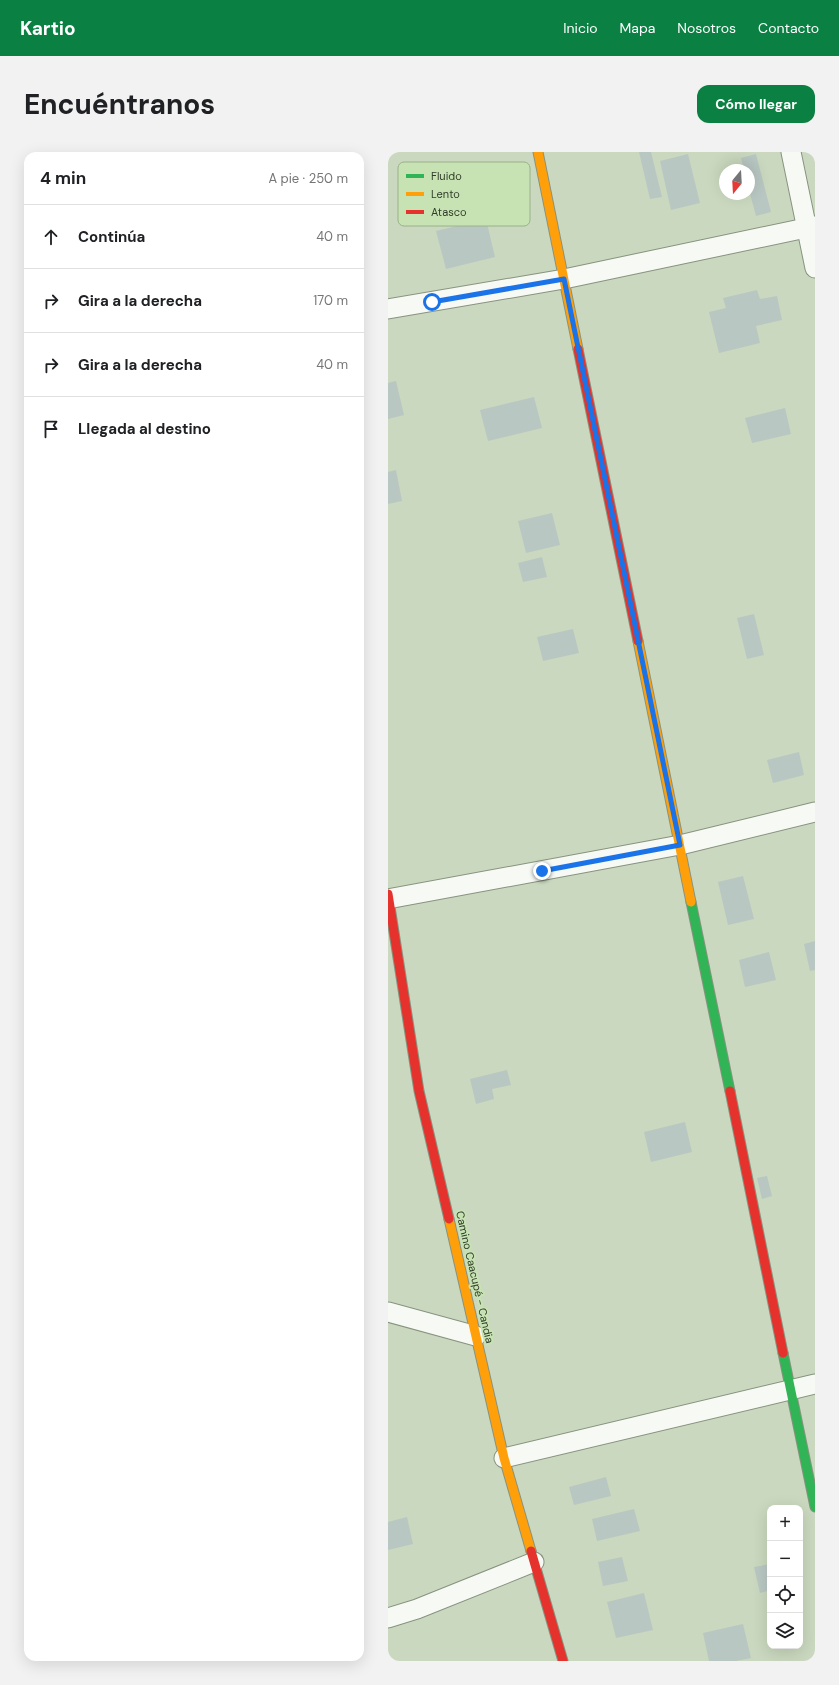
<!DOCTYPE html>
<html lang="es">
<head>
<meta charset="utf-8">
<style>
  :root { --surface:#fff; --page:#f2f2f2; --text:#202124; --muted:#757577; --line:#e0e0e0; --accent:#0b8043 }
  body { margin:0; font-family:"DM Sans",sans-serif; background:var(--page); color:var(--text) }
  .controls { position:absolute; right:12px; bottom:12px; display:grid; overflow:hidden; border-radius:8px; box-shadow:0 4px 16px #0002 }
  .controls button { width:36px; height:36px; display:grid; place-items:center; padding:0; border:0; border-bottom:1px solid var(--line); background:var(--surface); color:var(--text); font:20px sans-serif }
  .compass { position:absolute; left:331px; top:12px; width:36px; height:36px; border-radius:50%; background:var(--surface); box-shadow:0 4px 16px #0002; rotate:198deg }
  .stop { position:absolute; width:12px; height:12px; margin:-9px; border:3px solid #1a73e8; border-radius:50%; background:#fff }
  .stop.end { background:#1a73e8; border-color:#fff; box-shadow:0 1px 4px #0008 }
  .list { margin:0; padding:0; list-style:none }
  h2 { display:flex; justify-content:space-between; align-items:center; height:52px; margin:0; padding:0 16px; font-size:17px }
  h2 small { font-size:13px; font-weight:400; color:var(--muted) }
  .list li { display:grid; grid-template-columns:26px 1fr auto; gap:12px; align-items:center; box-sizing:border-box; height:64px; padding:0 16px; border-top:1px solid var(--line) }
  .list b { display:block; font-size:15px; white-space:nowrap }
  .list em { font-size:13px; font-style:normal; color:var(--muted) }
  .icon { flex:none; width:22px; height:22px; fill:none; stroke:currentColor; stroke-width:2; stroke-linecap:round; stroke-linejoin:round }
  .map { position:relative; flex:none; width:427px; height:1509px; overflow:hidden; border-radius:12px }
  header { display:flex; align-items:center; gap:24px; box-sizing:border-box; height:56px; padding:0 20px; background:var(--accent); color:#fff }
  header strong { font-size:19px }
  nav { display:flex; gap:22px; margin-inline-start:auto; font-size:14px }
  .intro { display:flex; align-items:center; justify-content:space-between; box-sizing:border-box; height:96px; padding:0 24px }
  h1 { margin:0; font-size:28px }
  .button { padding:10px 18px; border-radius:12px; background:var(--accent); color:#fff; font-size:14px; font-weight:700 }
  main { display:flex; gap:24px; padding:0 24px }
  aside { flex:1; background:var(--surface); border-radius:12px; box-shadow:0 4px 16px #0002 }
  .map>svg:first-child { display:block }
</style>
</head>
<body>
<header>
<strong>Kartio</strong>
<nav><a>Inicio</a><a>Mapa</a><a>Nosotros</a><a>Contacto</a></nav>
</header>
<div class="intro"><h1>Encuéntranos</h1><a class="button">Cómo llegar</a></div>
<main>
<aside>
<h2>4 min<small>A pie · 250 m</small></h2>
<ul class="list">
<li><svg class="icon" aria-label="ahead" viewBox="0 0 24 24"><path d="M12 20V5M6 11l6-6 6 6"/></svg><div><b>Continúa</b></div><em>40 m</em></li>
<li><svg class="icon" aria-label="right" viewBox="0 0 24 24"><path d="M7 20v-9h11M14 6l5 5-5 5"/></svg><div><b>Gira a la derecha</b></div><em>170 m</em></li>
<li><svg class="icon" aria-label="right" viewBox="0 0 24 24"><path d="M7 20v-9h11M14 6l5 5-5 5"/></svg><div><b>Gira a la derecha</b></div><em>40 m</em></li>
<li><svg class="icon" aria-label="arrive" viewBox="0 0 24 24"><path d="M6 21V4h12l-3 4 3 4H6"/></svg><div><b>Llegada al destino</b></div></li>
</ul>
</aside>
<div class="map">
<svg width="427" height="1509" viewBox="0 0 427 1509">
  <rect width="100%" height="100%" fill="#c9d8be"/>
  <!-- building -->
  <g fill="#b9c7c3">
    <polygon points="251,0 263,0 274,45 262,47"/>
    <polygon points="300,2 312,51 283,58 272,9"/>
    <polygon points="368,2 383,60 368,64 361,38 361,18 356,18 353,6"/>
    <polygon points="337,28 337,42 333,29"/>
    <polygon points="98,67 107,105 58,117 48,79"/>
    <polygon points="369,138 372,147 389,144 394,168 368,174 372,191 331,201 321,160 338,156 335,146"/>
    <polygon points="8,229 16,263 0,267 0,231"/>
    <polygon points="146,245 154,276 100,289 92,258"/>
    <polygon points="397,256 403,282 364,291 357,266"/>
    <polygon points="8,318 14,349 0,352 0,320"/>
    <polygon points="164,361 172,393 138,401 130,369"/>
    <polygon points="154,405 159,425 135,430 130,411"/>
    <polygon points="366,462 376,503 359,507 349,466"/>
    <polygon points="185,477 191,501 155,509 149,485"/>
    <polygon points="411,600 416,623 385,631 379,608"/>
    <polygon points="355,724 366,767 340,773 330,730"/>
    <polygon points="427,789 427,818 422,819 416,792"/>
    <polygon points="381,800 388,828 357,835 351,808"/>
    <polygon points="119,918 123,933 104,937 106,947 88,952 82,927"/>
    <polygon points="297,970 304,1000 263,1010 256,980"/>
    <polygon points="379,1024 384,1044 374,1047 369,1026"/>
    <polygon points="218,1325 223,1344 186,1353 181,1335"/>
    <polygon points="246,1357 252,1379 209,1389 204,1367"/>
    <polygon points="19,1365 25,1392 0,1398 0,1370"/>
    <polygon points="234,1405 240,1429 215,1434 210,1410"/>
    <polygon points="382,1412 382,1438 372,1441 366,1415"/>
    <polygon points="256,1441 265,1478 228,1486 219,1450"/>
    <polygon points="355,1472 363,1506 348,1509 321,1509 315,1481"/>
  </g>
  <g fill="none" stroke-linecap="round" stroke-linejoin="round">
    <defs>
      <g id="street">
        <polyline points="403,0 427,116"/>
        <polyline points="0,157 176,127 427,74"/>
        <polyline points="0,747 292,693 427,660"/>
        <polyline points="0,1160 88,1184"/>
        <polyline points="116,1306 427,1232"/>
        <polyline points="0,1466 29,1457 146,1410"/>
      </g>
      <g id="fast">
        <polyline points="303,750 342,939"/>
        <polyline points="395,1201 427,1355"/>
      </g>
      <g id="slow">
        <polyline points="150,0 190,197"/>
        <polyline points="250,489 303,750"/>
        <polyline points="61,1067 116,1306 143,1399"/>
      </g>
      <g id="jam">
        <polyline points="190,197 250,489"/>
        <polyline points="0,742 31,939 61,1067"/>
        <polyline points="342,939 395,1201"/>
        <polyline points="143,1399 175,1509"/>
      </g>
    </defs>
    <!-- street casing -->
    <use href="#street" stroke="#88937f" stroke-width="21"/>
    <!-- fast casing -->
    <use href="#fast" stroke="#88937f" stroke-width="11"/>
    <!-- slow casing -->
    <use href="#slow" stroke="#88937f" stroke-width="11"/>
    <!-- jam casing -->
    <use href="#jam" stroke="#88937f" stroke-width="11"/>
    <!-- street -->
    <use href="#street" stroke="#f7f9f5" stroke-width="19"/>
    <!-- fast -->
    <use href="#fast" stroke="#30b455" stroke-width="9"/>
    <!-- slow -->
    <use href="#slow" stroke="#ff9f0a" stroke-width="9"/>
    <!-- jam -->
    <use href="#jam" stroke="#e5322d" stroke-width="9"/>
  </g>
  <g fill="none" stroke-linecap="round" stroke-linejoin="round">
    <!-- route -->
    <polyline stroke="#1a73e8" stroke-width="5" points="44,150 176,127 292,693 154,719"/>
  </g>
  <g text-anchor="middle" stroke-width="4" stroke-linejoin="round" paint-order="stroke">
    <!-- street labels -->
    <g font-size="11" fill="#313c29" stroke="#c7e3b3">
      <text transform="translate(87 1125) rotate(77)" y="4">Camino Caacupé - Candia</text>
    </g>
  </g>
  <!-- legend -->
  <rect x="10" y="10" width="132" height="64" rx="6" fill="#c7e3b3" stroke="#9ab18a" stroke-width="1"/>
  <rect x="18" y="22" width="18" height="4" fill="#30b455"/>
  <rect x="18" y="40" width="18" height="4" fill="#ff9f0a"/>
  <rect x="18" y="58" width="18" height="4" fill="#e5322d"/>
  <g font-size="11" fill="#313c29">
    <text x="43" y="28">Fluido</text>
    <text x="43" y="46">Lento</text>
    <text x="43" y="64">Atasco</text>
  </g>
</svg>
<div class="controls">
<button>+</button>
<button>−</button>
<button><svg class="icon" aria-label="locate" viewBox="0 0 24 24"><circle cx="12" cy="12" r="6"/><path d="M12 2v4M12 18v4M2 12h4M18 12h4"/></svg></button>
<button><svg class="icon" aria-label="layers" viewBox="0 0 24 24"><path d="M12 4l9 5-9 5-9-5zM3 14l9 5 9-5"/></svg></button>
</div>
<svg class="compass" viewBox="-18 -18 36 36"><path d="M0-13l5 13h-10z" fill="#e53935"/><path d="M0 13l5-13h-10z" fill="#757577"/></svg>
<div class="stop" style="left:44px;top:150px"></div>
<div class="stop end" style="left:154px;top:719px"></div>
</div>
</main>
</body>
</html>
